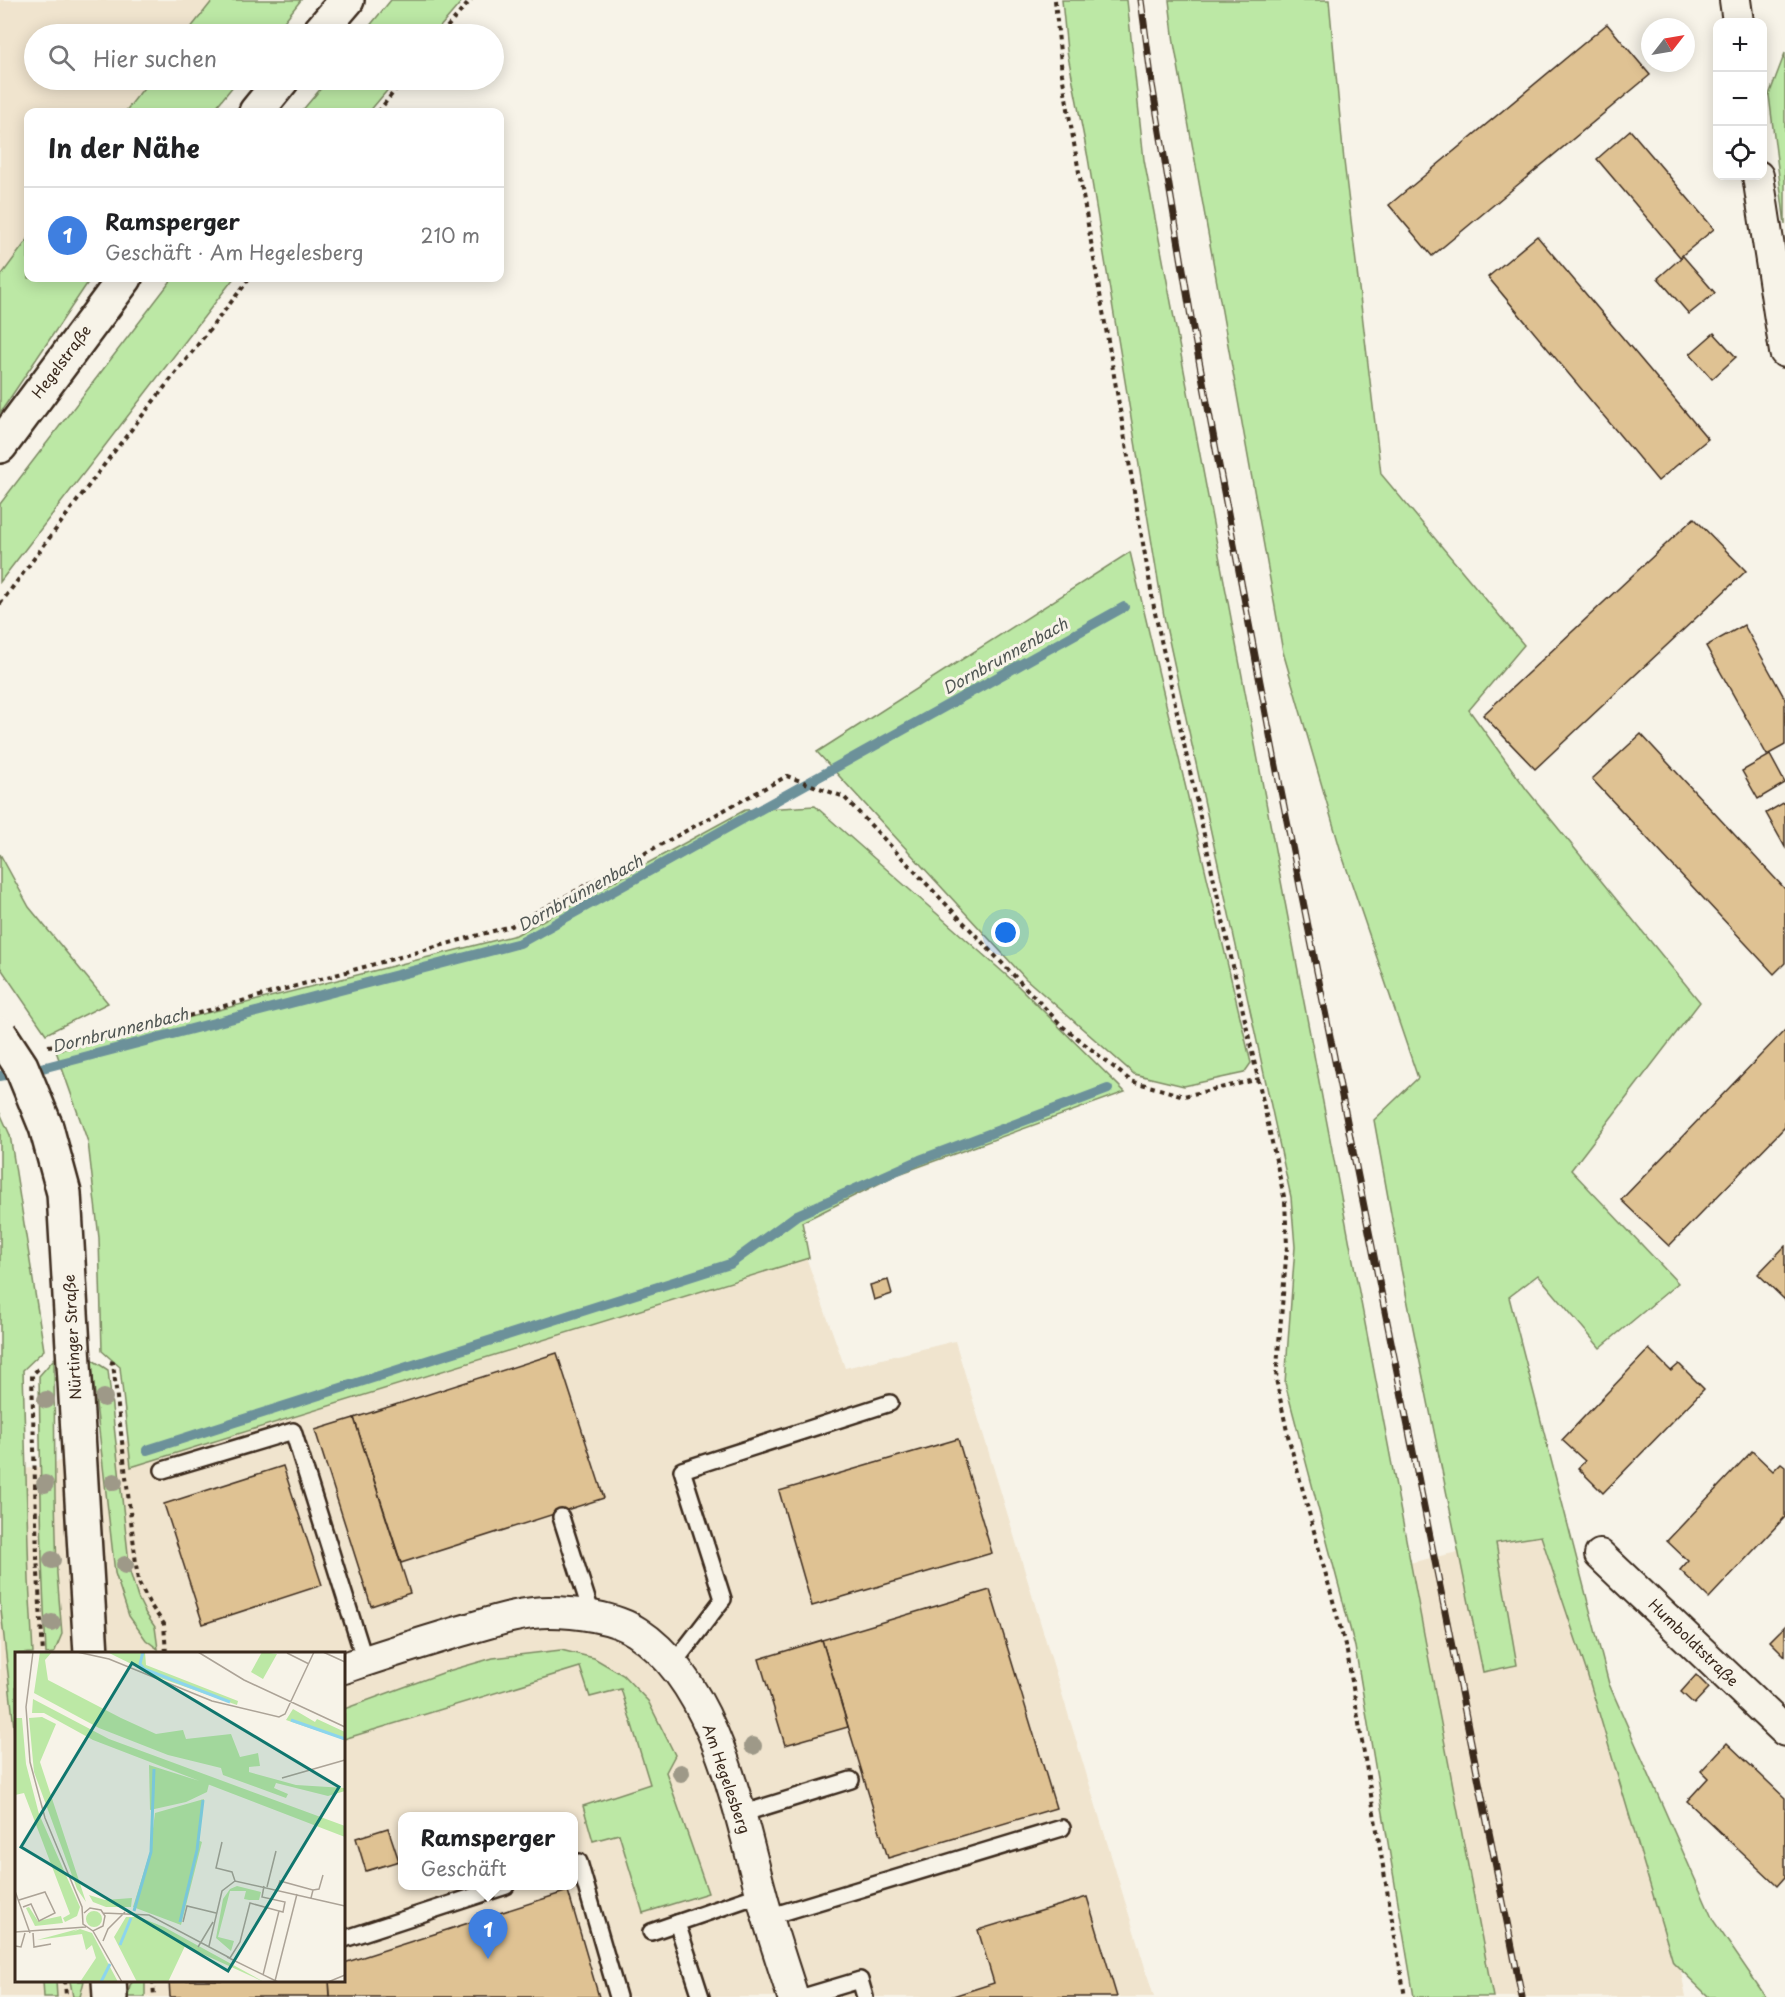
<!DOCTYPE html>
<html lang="de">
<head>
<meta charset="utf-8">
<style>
  :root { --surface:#fff; --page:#f6f6f6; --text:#202124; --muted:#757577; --line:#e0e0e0; --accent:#c8321e }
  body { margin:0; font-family:"Playpen Sans",sans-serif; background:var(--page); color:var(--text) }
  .controls { position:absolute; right:18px; top:18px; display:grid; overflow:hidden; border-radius:12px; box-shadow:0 3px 15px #0003 }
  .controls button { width:54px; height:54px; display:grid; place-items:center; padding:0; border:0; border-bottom:2px solid var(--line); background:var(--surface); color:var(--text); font:30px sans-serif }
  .compass { position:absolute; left:1641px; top:18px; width:54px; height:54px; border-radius:50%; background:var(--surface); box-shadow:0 3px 15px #0003; rotate:59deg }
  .you { position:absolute; left:1006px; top:933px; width:21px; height:21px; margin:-15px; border:4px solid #fff; border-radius:50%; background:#1a73e8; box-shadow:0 0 0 9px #1a73e833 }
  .badge { display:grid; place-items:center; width:39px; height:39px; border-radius:50%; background:var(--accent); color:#fff; font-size:20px; font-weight:700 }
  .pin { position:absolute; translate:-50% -50px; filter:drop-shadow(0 2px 3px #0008) }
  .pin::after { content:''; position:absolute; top:32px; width:21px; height:18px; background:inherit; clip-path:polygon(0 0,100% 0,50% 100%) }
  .popup { position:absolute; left:398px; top:1812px; width:180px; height:78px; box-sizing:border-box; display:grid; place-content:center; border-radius:12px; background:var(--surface); filter:drop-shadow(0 2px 4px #0005); font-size:20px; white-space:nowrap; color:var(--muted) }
  .popup b { font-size:22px; color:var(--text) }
  .popup::after { content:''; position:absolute; left:50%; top:100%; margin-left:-12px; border:12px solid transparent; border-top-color:var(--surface) }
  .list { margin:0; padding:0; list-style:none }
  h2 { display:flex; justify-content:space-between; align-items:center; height:78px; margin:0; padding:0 24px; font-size:26px }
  h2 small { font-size:20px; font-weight:400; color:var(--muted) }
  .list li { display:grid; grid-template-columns:39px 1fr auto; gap:18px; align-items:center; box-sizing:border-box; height:96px; padding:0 24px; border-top:2px solid var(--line) }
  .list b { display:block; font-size:22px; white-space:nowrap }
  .list p { margin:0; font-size:20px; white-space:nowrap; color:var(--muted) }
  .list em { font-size:20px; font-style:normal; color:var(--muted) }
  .icon { flex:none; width:33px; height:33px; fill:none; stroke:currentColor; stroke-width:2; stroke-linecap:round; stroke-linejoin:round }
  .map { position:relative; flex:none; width:1785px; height:1997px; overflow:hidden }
  .search { position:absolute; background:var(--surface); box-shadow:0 3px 15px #0003; left:24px; top:24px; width:480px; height:66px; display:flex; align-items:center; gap:15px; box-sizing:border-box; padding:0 21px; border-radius:33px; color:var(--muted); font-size:22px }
  .panel { position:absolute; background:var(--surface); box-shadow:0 3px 15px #0003; left:24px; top:108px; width:480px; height:174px; border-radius:12px }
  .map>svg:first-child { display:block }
</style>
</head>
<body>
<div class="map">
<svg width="1785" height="1997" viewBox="0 0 1785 1997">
  <rect width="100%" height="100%" fill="#f7f3e8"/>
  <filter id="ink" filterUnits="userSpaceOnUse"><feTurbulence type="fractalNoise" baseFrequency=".0167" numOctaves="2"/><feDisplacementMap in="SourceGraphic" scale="12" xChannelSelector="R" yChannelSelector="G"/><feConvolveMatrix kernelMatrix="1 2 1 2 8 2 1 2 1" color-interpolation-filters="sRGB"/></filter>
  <g filter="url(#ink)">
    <!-- built -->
    <g fill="#f0e4ce" fill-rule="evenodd">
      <polygon points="0,0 217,0 191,34 34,34 34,80 158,80 133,112 28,112 28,254 0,293"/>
      <path d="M799,1237l46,131 110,-27 199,656h-1154v-525l40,-5zM16,1654h328v326h-328zM402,1816h172v70h-172z"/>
      <polygon points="1555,1530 1678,1957 1686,1997 1493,1997 1409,1563"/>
    </g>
    <!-- green -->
    <g fill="#bce8a5" stroke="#7c8962" stroke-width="1.5">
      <polygon points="213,0 301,0 274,34 186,34"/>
      <polygon points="391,0 463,0 434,34 363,34"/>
      <polygon points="1062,0 1127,0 1144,160 1493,1997 1414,1997 1355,1647 1285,1383 1295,1247 1291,1197 1165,622 1088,158 1067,51"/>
      <polygon points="1169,0 1329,0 1344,161 1381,474 1524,645 1469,710 1527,790 1700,1002 1571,1170 1678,1283 1600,1348 1538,1275 1509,1297 1609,1684 1713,1920 1766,1997 1709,1997 1673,1962 1587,1673 1541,1536 1496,1543 1517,1665 1483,1672 1401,1269 1374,1120 1418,1078 1342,855 1283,652 1174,43"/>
      <polygon points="1785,53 1785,225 1769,95"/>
      <polygon points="150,80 238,80 212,112 125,112"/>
      <polygon points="328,80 396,80 369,112 301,112"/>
      <polygon points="28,239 28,278 91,278 0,413 0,277"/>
      <polygon points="173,278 234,278 0,582 0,504"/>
      <polygon points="1130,552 1251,1063 1244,1073 1184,1086 1134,1074 1026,979 817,752"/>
      <polygon points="815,806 1013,981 1125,1092 896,1175 802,1222 809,1258 131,1467 120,1367 102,1351 99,1238 88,1142 56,1051 516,935 745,810"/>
      <polygon points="0,854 29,907 108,1003 46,1034 0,967"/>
      <polygon points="0,1113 10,1135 44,1350 23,1370 29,1580 33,1653 16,1654 16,1746 0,1601"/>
      <polygon points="54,1359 55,1496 57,1574 62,1634 54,1653 46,1654 42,1562 39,1376"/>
      <polygon points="91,1359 108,1370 130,1572 138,1598 146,1614 155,1627 158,1649 146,1640 129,1616 115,1573"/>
      <polygon points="561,1650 594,1658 623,1675 648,1701 675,1755 666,1772 708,1893 643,1913 619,1834 593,1841 583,1806 650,1784 621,1689 590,1697 580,1667 344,1739 344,1709 448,1671 493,1658"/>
      <polygon points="43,1981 56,1981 57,1997 44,1997"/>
      <polygon points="70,1981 84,1981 80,1997 73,1997"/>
      <polygon points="133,1981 145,1981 145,1997 128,1997 130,1985"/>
    </g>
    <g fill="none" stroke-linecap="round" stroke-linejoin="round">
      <!-- stream -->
      <g stroke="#6c919a" stroke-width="10">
        <polyline points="0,1076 46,1067 520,943 1124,607"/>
        <polyline points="147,1450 730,1264 797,1215 920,1160 1108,1089"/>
      </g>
    </g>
    <!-- building -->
    <g fill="#dfc293" stroke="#3b2a1e" stroke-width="1.5">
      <polygon points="1607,24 1650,75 1432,256 1389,205"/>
      <polygon points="1630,130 1714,229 1680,257 1597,159"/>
      <polygon points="1537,236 1708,439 1658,481 1488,277"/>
      <polygon points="1683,256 1715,293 1689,314 1658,278"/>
      <polygon points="1714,333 1736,357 1712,379 1690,354"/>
      <polygon points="1694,518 1746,571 1535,769 1483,715"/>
      <polygon points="1744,625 1785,699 1785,745 1767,755 1706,646"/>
      <polygon points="1641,734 1785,889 1785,963 1774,974 1592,779"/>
      <polygon points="1770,755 1785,783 1758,799 1742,771"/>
      <polygon points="1785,802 1785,847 1766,813"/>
      <polygon points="1785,1030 1785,1127 1669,1246 1621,1200"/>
      <polygon points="1785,1246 1785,1300 1758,1274"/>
      <polygon points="888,1280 892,1294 874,1300 870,1285"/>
      <polygon points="1649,1349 1671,1371 1679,1364 1704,1389 1603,1493 1578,1468 1585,1461 1562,1440"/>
      <polygon points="557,1353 604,1498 401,1563 354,1418"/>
      <polygon points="354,1418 410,1593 371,1606 315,1430"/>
      <polygon points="958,1439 992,1553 812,1606 779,1491"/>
      <polygon points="1752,1451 1773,1471 1781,1463 1785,1466 1785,1517 1709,1598 1680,1570 1688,1561 1667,1541"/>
      <polygon points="283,1466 322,1585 203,1624 164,1504"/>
      <polygon points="990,1590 1056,1808 888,1858 822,1640"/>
      <polygon points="1785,1626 1785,1656 1770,1641"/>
      <polygon points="822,1640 848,1727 785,1745 759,1659"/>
      <polygon points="1696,1675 1709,1688 1694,1704 1681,1692"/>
      <polygon points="1727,1743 1785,1798 1785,1877 1777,1886 1687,1801 1708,1778 1701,1771"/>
      <polygon points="388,1828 399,1861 366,1871 356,1838"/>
      <polygon points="568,1891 599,1997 330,1997 329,1980 344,1980 344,1963"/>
      <polygon points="1087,1897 1117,1997 950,1997 994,1983 978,1930"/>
      <polygon points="169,1980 329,1980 330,1997 170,1997"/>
    </g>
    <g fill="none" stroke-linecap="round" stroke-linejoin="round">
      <defs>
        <g id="lane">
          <polyline points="163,1470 293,1431 365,1661"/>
          <polyline points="561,1517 592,1615"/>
          <polyline points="674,1663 723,1599 682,1470 890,1403"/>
          <polyline points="741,1814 851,1780"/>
          <polyline points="574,1863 579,1862 618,1997"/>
          <polyline points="768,1917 1062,1828"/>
          <polyline points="651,1932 677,1923"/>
          <polyline points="344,1939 506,1886"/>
          <polyline points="701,1997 677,1923 761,1894"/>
          <polyline points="803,1997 860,1980 865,1997"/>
        </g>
        <g id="street">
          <polyline points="1735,0 1738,22"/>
          <polyline points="1758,176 1785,352"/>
          <polyline points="1600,1555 1785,1731"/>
          <path d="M344,1668c38,-13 77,-25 117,-37 28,-8 58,-19 88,-19 26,0 66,5 88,20 78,51 101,176 124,261 9,35 21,69 32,104"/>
        </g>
        <g id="secondary">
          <polyline points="318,34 347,0"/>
          <polyline points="256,112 282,80"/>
          <polyline points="0,446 125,278"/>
          <polyline points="46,1127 64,1193 91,1654"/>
          <polyline points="109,1980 110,1997"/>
        </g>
      </defs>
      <!-- lane casing -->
      <use href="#lane" stroke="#3b2a1e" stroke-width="20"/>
      <!-- street casing -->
      <use href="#street" stroke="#3b2a1e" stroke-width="34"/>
      <!-- secondary casing -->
      <use href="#secondary" stroke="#3b2a1e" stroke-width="38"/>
      <!-- path -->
      <g stroke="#3b2a1e" stroke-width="4" stroke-dasharray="4.5 4.5" stroke-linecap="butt">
        <polyline points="1055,0 1062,74 1155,613 1285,1201 1287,1246 1276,1379 1288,1436 1347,1652 1405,1997"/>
        <polyline points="441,34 471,0"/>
        <polyline points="378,112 403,80"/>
        <polyline points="0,604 113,453 250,278"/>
        <polyline points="48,1046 72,1043 181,1018 511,926 787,776 844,797 1062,1026 1131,1081 1184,1096 1260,1079"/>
        <polyline points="110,1362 113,1363 138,1581 149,1603 164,1624 166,1654"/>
        <polyline points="38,1369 32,1375 37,1557 43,1654"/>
        <polyline points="65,1980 66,1997"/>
        <polyline points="153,1980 154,1997"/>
      </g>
      <!-- lane -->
      <use href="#lane" stroke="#f7f3e8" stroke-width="15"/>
      <!-- street -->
      <use href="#street" stroke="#f7f3e8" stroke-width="30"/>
      <!-- secondary -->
      <use href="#secondary" stroke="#f7f3e8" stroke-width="33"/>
      <defs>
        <polyline id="rail" points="1141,0 1152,84 1192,323 1274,756 1522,1997"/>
      </defs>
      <!-- rail casing -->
      <use href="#rail" stroke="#3b2a1e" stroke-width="7"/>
      <!-- rail -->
      <use href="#rail" stroke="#f7f3e8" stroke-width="4.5" stroke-dasharray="14" stroke-linecap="butt"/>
      <defs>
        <polyline id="secondary-bridge" points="0,1034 21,1066 46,1127"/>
      </defs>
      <!-- secondary-bridge casing -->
      <use href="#secondary-bridge" stroke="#3b2a1e" stroke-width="38" stroke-linecap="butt"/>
      <!-- secondary-bridge -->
      <use href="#secondary-bridge" stroke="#f7f3e8" stroke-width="33"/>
    </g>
    <!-- trees -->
    <g fill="#9e9988">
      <circle cx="104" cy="1398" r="9"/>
      <circle cx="46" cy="1400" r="9"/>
      <circle cx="114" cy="1482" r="9"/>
      <circle cx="45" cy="1484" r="9"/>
      <circle cx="52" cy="1560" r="9"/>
      <circle cx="125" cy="1565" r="9"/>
      <circle cx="52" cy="1623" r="9"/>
      <circle cx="753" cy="1746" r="9"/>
      <circle cx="681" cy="1773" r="9"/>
    </g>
  </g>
  <g text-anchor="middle" stroke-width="6" stroke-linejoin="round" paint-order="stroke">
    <!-- street labels -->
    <g font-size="15" fill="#3b2a1e" stroke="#f7f3e8">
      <text transform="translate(62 362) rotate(-53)" y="5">Hegelstraße</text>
      <text transform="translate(73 1337) rotate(-93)" y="5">Nürtinger Straße</text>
      <text transform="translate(1693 1643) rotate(44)" y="5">Humboldtstraße</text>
      <text transform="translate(726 1779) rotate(71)" y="5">Am Hegelesberg</text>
    </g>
    <!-- water labels -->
    <g font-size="16" font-style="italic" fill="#4f5552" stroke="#f7f3e8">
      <text transform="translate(1005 656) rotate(-29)" y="6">Dornbrunnenbach</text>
      <text transform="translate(580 893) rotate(-29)" y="6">Dornbrunnenbach</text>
      <text transform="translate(120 1030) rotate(-14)" y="6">Dornbrunnenbach</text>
    </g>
  </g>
  <!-- overview -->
  <g transform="translate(15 1652)">
    <rect width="330" height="330" fill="#f7f3e8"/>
    <path d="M25,0h12l-7,8 3,20 73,38 35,16 27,-4 3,9 45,-5 9,23 18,-4 2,13 -11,1v5l47,13 49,3v3l-17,5 -52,-13 -2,5 14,6 -2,4 -63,-23 -2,-7 -53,-13 -69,-27 -65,-35zM92,0h38l1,13 92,36 -1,4 -77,-27zM247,0l15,2 -14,25 -12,-7zM18,47l76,40 236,87v11l-252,-97 -49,-27h-12zM278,57l22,13 2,-3 28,13v8l-59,-20zM27,65l14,7 -16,38 46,140 -9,-13 -43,-117 -5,-54zM0,66h7l4,46 13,50 41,93 -3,9 -12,6 -2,-4 7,-4 -46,-121 -9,2zM134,113l60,19 -2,8 -21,10 -36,8zM189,147l-6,41 4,2 -21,83 -48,-18 17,-55 5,-39zM222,234l24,6 -2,8h-10l-5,-1 2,-8h-16l-12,46 16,4 -3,10 -15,-13 7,-39 7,-10zM74,243l16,5 27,-2 -1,9h-25l-13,-5zM14,255l9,14 23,-5 2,7 -28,3 -9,-18zM71 267a8 8 0 1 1 16 0a8 8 0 1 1-16 0ZM111,265h13l25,10 100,55 -79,-36 -17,36h-31l-23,-45zM63,277l-6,3 8,-3 12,4 26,49h-38l16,-24 -4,-13 -6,5 -4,-16 -45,6z" fill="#bce8a5"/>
    <path fill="none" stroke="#8cd5ed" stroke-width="3" d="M128,0l-3,12 4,5 86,33M276,68l54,19M119,259l17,-59 3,-83M165,270l17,-72 6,-50M105,293l11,-27M86,330l9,-18"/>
    <path fill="none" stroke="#aca397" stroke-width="1.5" d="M18,0l-7,55 4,55 15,56 37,89 1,17 10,7 10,-5 2,-10 -4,-6 -11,-2 -6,5M62,0l32,7 103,42 67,16 6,-3 29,-62M183,0l46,28 101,47M308,0l22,10M272,1l22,11M267,126l63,-18M207,190l-6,26 16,4 3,9M249,234l-2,11 23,5 -2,10 -4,-1M252,235l9,-36M262,238l3,-9 33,9 -2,8M298,238l6,-1 4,-14M0,239l15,42M4,248l26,-8 10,21 -16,8 -8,-17 -8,3M88,261l46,2 81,43M168,270l4,-16 29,7M78,279l29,51M0,280l71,-5M18,281l1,14 17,-3M88,289l5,-12 17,-17M0,294l6,1 4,-14M194,294l13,-55 13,-10 110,25M183,295l15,-25M212,305l51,25M215,306l10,-16 10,-39 29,8 -16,64M260,329l22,-87M313,330l17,-7"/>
    <path fill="#0f766e" fill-opacity="0.15" stroke="#0f766e" stroke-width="3" d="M117,11l207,124 -111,184 -207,-124z"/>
    <rect width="330" height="330" fill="none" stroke="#3b2a1e" stroke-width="3"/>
  </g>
</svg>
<div class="controls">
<button>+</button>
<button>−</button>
<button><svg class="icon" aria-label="locate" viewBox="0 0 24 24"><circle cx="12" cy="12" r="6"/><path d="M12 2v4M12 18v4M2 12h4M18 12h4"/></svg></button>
</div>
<svg class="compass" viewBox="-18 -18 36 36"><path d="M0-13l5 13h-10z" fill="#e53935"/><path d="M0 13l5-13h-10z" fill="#757577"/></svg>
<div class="you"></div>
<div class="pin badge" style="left:488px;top:1959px;background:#3f7fe0">1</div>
<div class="popup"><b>Ramsperger</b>Geschäft</div>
<div class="search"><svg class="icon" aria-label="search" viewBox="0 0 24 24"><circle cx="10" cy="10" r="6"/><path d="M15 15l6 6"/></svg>Hier suchen</div>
<section class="panel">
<h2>In der Nähe<small></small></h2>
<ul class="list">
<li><span class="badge" style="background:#3f7fe0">1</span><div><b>Ramsperger</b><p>Geschäft · Am Hegelesberg</p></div><em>210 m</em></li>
</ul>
</section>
</div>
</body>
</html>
